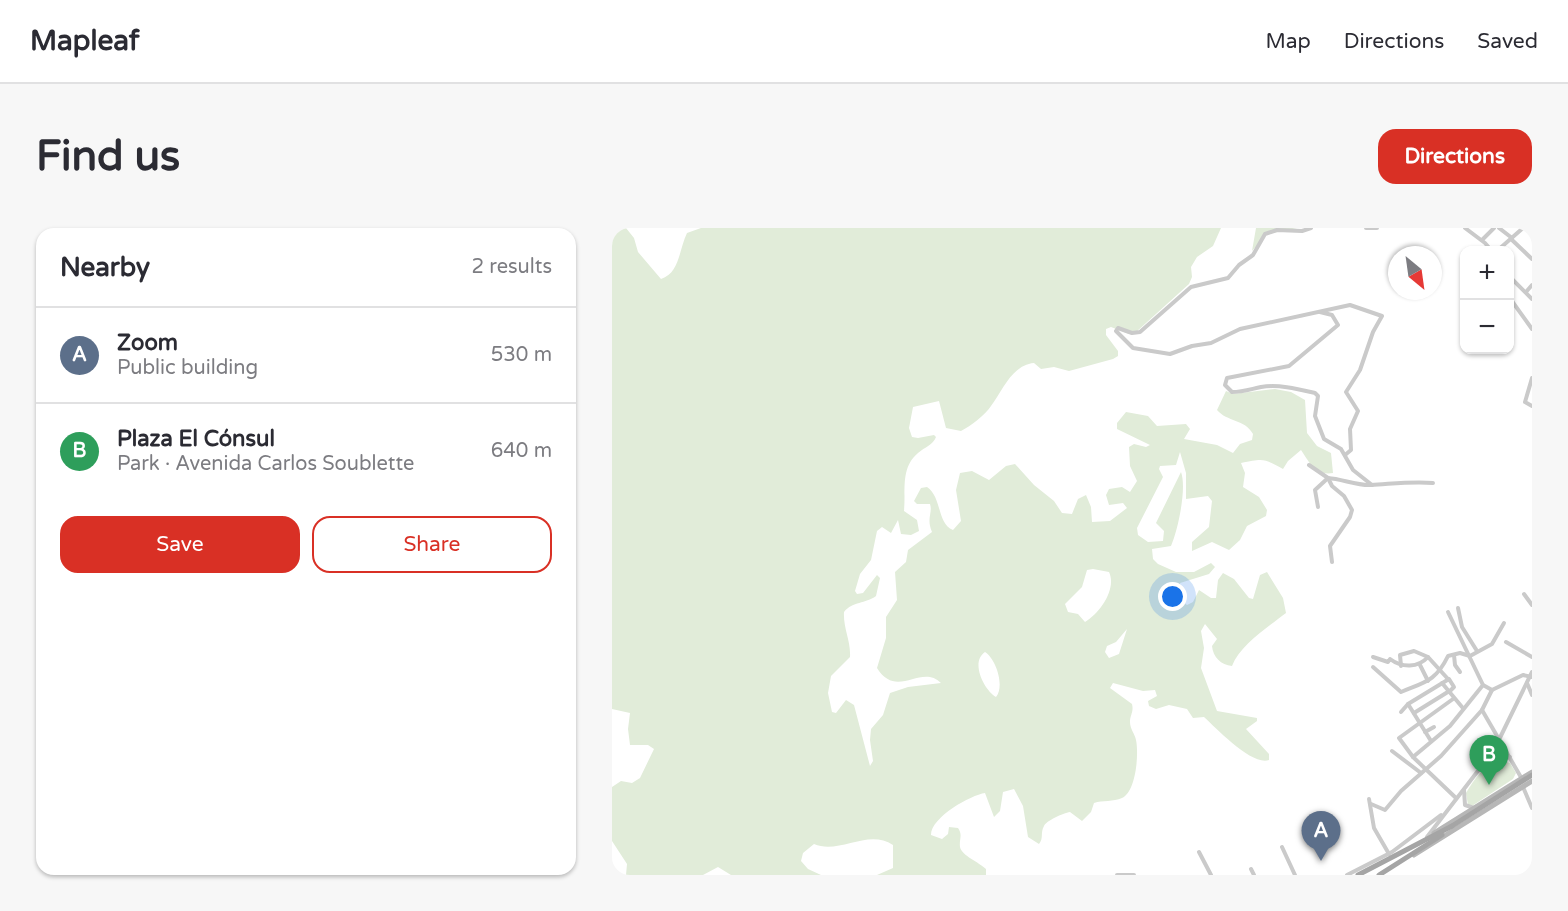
<!DOCTYPE html>
<html lang="en">
<head>
<meta charset="utf-8">
<style>
  :root { --surface:#fff; --page:#f7f7f7; --text:#2b2b33; --muted:#7c7c81; --line:#e1e1e2; --accent:#d93025 }
  body { margin:0; font-family:"Varela Round",sans-serif; background:var(--page); color:var(--text) }
  .controls { position:absolute; right:18px; top:18px; display:grid; overflow:hidden; border-radius:12px; box-shadow:0 2px 4px #0004 }
  .controls button { width:54px; height:54px; display:grid; place-items:center; padding:0; border:0; border-bottom:2px solid var(--line); background:var(--surface); color:var(--text); font:30px sans-serif }
  .compass { position:absolute; left:776px; top:18px; width:54px; height:54px; border-radius:50%; background:var(--surface); box-shadow:0 2px 4px #0004; rotate:151deg }
  .you { position:absolute; left:561px; top:369px; width:21px; height:21px; margin:-15px; border:4px solid #fff; border-radius:50%; background:#1a73e8; box-shadow:0 0 0 9px #1a73e833 }
  .badge { display:grid; place-items:center; width:39px; height:39px; border-radius:50%; background:var(--accent); color:#fff; font-size:20px; font-weight:700 }
  .pin { position:absolute; translate:-50% -50px; filter:drop-shadow(0 2px 3px #0008) }
  .pin::after { content:''; position:absolute; top:32px; width:21px; height:18px; background:inherit; clip-path:polygon(0 0,100% 0,50% 100%) }
  .list { margin:0; padding:0; list-style:none }
  h2 { display:flex; justify-content:space-between; align-items:center; height:78px; margin:0; padding:0 24px; font-size:26px }
  h2 small { font-size:20px; font-weight:400; color:var(--muted) }
  .list li { display:grid; grid-template-columns:39px 1fr auto; gap:18px; align-items:center; box-sizing:border-box; height:96px; padding:0 24px; border-top:2px solid var(--line) }
  .list b { display:block; font-size:22px; white-space:nowrap }
  .list p { margin:0; font-size:20px; white-space:nowrap; color:var(--muted) }
  .list em { font-size:20px; font-style:normal; color:var(--muted) }
  .actions { display:flex; gap:12px; padding:18px 24px }
  .actions a { flex:1; padding:14px 0; border:2px solid var(--accent); border-radius:18px; text-align:center; font-size:21px; color:var(--accent) }
  .actions .main { background:var(--accent); color:#fff }
  .map { position:relative; flex:none; width:920px; height:647px; overflow:hidden; border-radius:18px }
  header { display:flex; align-items:center; gap:36px; box-sizing:border-box; height:84px; padding:0 30px; background:var(--surface); border-bottom:2px solid var(--line) }
  header strong { font-size:28px }
  nav { display:flex; gap:33px; margin-inline-start:auto; font-size:21px }
  .intro { display:flex; align-items:center; justify-content:space-between; box-sizing:border-box; height:144px; padding:0 36px }
  h1 { margin:0; font-size:42px }
  .button { padding:15px 27px; border-radius:18px; background:var(--accent); color:#fff; font-size:21px; font-weight:700 }
  main { display:flex; gap:36px; padding:0 36px }
  aside { flex:1; background:var(--surface); border-radius:18px; box-shadow:0 2px 4px #0004 }
  .map>svg:first-child { display:block }
</style>
</head>
<body>
<header>
<strong>Mapleaf</strong>
<nav><a>Map</a><a>Directions</a><a>Saved</a></nav>
</header>
<div class="intro"><h1>Find us</h1><a class="button">Directions</a></div>
<main>
<aside>
<h2>Nearby<small>2 results</small></h2>
<ul class="list">
<li><span class="badge" style="background:#5c6f8a">A</span><div><b>Zoom</b><p>Public building</p></div><em>530 m</em></li>
<li><span class="badge" style="background:#2e9e5b">B</span><div><b>Plaza El Cónsul</b><p>Park · Avenida Carlos Soublette</p></div><em>640 m</em></li>
</ul>
<div class="actions"><a class="main">Save</a><a>Share</a></div>
</aside>
<div class="map">
<svg width="920" height="647" viewBox="0 0 920 647">
  <rect width="100%" height="100%" fill="#fff"/>
  <!-- green -->
  <g fill="#e1ecd9" fill-rule="evenodd">
    <path d="M0,0h14l8,10 4,14 23,27c19,-6 18,-30 26,-46l14,-5h520l-8,18 -16,11 -6,10 1,10 -3,7 -54,49 -6,1 -18,-7 -5,2v6l12,16v5l-5,3 -44,12 -15,-4 -13,2 -7,-6c-22,2 -31,27 -43,43 -6,9 -20,20 -30,25l-15,-3 -7,-27 -26,6 -4,21 3,9 6,1 16,-3 2,2c-3,8 -11,10 -18,16 -18,15 -12,38 -14,58l13,9 2,11 -8,4 -10,-1 -3,-14 -7,13 -9,-6 -5,4 -6,29 -11,14 -5,17 2,3 6,-1 14,-18 3,3 -4,18c-11,8 -23,5 -32,16 -1,16 7,29 6,45l-19,19 -3,17 4,19 4,1 10,-13 8,5 16,61 3,-5 -3,-21 1,-11 12,-14 7,-22 18,-6 33,-4c-20,-20 -44,17 -64,-15l9,-30v-21l11,-17 -2,-28 11,-10 2,-12 24,-18c-6,-14 1,-19 -2,-28h-13l-3,-3 7,-13 6,-1c15,10 10,37 26,43l8,-9 -5,-31 4,-17 12,-2 17,9 17,-14 9,-2 19,21 20,16 8,12 10,1 6,-15 8,-4 5,12 1,15 18,-1 17,-13 -4,-5 -14,2 -3,-10 3,-6 13,-2 8,5 7,-11 -7,-15 -1,-19 5,-3 12,3 4,-2 -33,-16v-6l9,-11 22,4 9,10 29,-2 4,5 -6,10 33,6 16,8 7,-9 12,-4 1,-6c-8,-15 -26,-12 -36,-24l9,-19 7,3 42,-5 16,3 14,8 2,33 10,13 14,7 2,20c-19,3 -24,-12 -32,-23l-13,11 -5,8c-19,-10 -18,-11 -42,-6l4,10 -2,14 16,10 8,13 -1,6 -19,10 -7,14 -11,10 -17,-8 -20,9v-9l17,-15 3,-26 -4,-5 -22,3v-26l-6,-21 -4,13 -16,1 -1,3 4,8 -26,51 1,7 10,7 15,-1 1,-10 -8,-8 25,-51c6,16 -3,58 -10,74l-19,3 1,10 5,5 18,8h18l17,-9 4,4 -6,7 -29,9 3,19 4,3 6,-3 6,-12 12,8h5l2,-18 5,-7 11,6 15,19 4,1 7,-24 7,-3 16,26 3,15c-18,14 -46,32 -54,53 -11,-1 -19,-9 -20,-20l5,-7 -12,-15 -4,7 3,17 -3,20 16,43 40,7v3l-11,8 23,25v6c-17,6 -52,-31 -65,-43l-11,1 -6,-9 -18,-4 -13,4 -7,-3 -1,-5 9,-5 -2,-6 -12,1 -30,-8 -3,5 22,16c2,8 -2,11 -2,18 0,7 5,12 6,18 3,14 0,52 -14,58 -9,4 -19,2 -28,5l-3,9 -9,9 -12,-9c-7,1 -24,9 -26,14 -4,7 0,12 -5,18l-11,-7 -5,-31 -9,-17 -11,3 -3,19 -6,6 -9,-24c-14,2 -54,24 -54,42l11,4 6,-5 1,-7 9,1c5,7 1,11 2,19 2,9 19,15 26,22v6h-109l16,-7v-23c-25,-17 -54,10 -79,-1l-11,9 -2,8 7,8 13,6h-90l-13,-8 -15,8h-77l1,-11 -15,-23v-54l9,-6 11,2 8,-5 14,-29 -6,-4h-18l-2,-16 2,-16 -18,-4zM481,341l16,3c8,17 -9,41 -24,50l-7,-8 -10,-2 -3,-8 17,-17 5,-17zM515,401l-8,25 -10,4 -4,-6 2,-6 9,-4zM373,424c11,7 20,34 11,45 -12,-7 -26,-35 -11,-45z"/>
    <polygon points="644,0 685,0 655,6 640,23"/>
    <path d="M891,533l7,2 6,10 -3,6 -41,27 -4,-1 -2,-12c9,-15 19,-30 37,-32z"/>
  </g>
  <g fill="none" stroke-linecap="round" stroke-linejoin="round">
    <!-- street -->
    <g stroke="#cacaca" stroke-width="4">
      <polyline points="699,0 690,3 665,2 653,6 641,27 627,37 616,50 579,59 528,104 520,105 506,100 504,103 521,120 558,126 580,118 599,115 628,101 738,77 770,88 761,104 748,142 734,164 746,183 738,201 739,222 733,227"/>
      <polyline points="754,0 765,0"/>
      <polyline points="853,0 873,15 879,22"/>
      <polyline points="887,0 900,10"/>
      <polyline points="899,11 920,31"/>
      <polyline points="870,12 882,0"/>
      <polyline points="886,22 911,0"/>
      <polyline points="897,48 920,71"/>
      <polyline points="914,64 920,57"/>
      <polyline points="897,69 920,101"/>
      <path d="M708,84l12,3 6,10 -49,41 -62,12 -2,7 7,7c11,0 19,-3 29,-5 17,-3 37,2 54,6l3,3 -3,20 9,23 17,10 12,21 19,15"/>
      <polyline points="920,150 913,174 920,178"/>
      <polyline points="697,237 716,250 720,258 732,268 740,282 738,289 718,318 720,334"/>
      <path d="M706,279l-3,-17 13,-12c14,1 30,8 43,7 20,-1 41,-4 62,-2"/>
      <polyline points="912,366 920,377"/>
      <polyline points="846,380 850,399 865,423"/>
      <polyline points="836,384 871,457 880,462"/>
      <polyline points="894,414 920,429"/>
      <polyline points="842,427 843,437 848,444"/>
      <path d="M761,429l15,5 2,-3c12,9 28,9 38,-2"/>
      <polyline points="808,437 816,453"/>
      <polyline points="789,438 788,427 802,423 816,429 836,451"/>
      <path d="M761,439l28,25c24,-10 35,-11 47,-36l12,-3 10,3 22,-12 12,-21"/>
      <polyline points="830,455 850,479"/>
      <polyline points="915,455 920,467"/>
      <polyline points="841,471 787,510 801,529 844,570"/>
      <polyline points="796,476 819,513"/>
      <polyline points="870,482 910,551"/>
      <polyline points="789,484 796,476 837,451 842,459 839,462 802,485"/>
      <polyline points="813,504 822,499"/>
      <polyline points="780,523 809,545"/>
      <polyline points="801,529 838,498 871,457"/>
      <polyline points="874,535 898,529"/>
      <polyline points="911,559 920,580"/>
      <polyline points="852,562 853,577 862,580"/>
      <polyline points="757,571 762,600 777,626"/>
      <polyline points="759,576 773,582 789,563 829,528 870,482 880,462 911,447 920,449"/>
      <polyline points="815,609 882,522 920,444"/>
      <polyline points="670,619 683,647"/>
      <polyline points="587,624 599,647"/>
      <polyline points="639,641 642,647"/>
      <polyline points="505,647 522,647"/>
      <polyline points="735,647 780,624 829,587"/>
    </g>
    <!-- secondary -->
    <g stroke="#b7b7b7" stroke-width="5">
      <polyline points="822,605 920,544"/>
      <polyline points="802,627 920,553"/>
    </g>
    <!-- primary -->
    <g stroke="#a5a5a5" stroke-width="5">
      <polyline points="746,647 840,598"/>
      <polyline points="767,647 830,607"/>
    </g>
    <!-- primary-bridge -->
    <polyline stroke="#a5a5a5" stroke-width="5" points="840,598 920,547"/>
  </g>
</svg>
<div class="controls">
<button>+</button>
<button>−</button>
</div>
<svg class="compass" viewBox="-18 -18 36 36"><path d="M0-13l5 13h-10z" fill="#e53935"/><path d="M0 13l5-13h-10z" fill="#7c7c81"/></svg>
<div class="you"></div>
<div class="pin badge" style="left:709px;top:633px;background:#5c6f8a">A</div>
<div class="pin badge" style="left:877px;top:557px;background:#2e9e5b">B</div>
</div>
</main>
</body>
</html>
